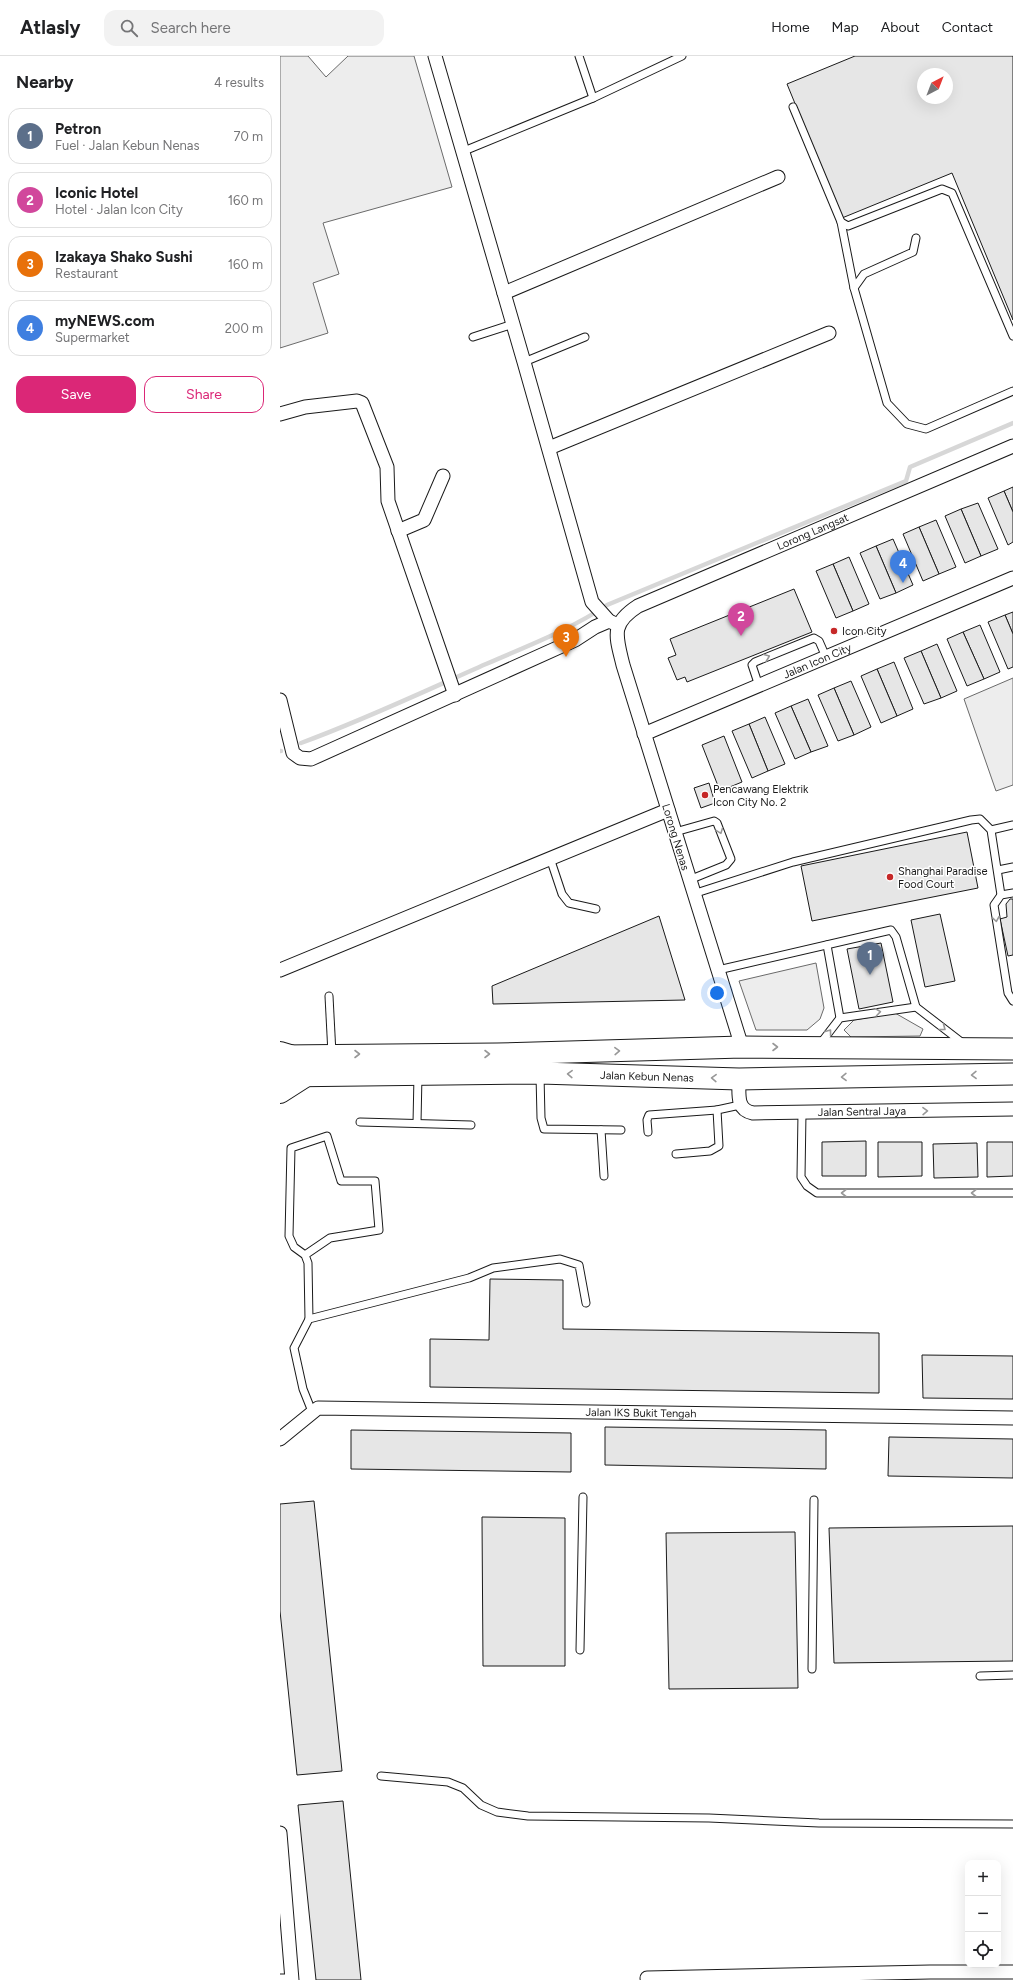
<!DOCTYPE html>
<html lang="en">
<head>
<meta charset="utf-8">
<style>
  :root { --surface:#fff; --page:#f2f2f2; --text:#202124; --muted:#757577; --line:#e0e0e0; --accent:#db2777 }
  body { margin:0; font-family:Figtree,sans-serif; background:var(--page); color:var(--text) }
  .controls { position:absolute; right:12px; bottom:12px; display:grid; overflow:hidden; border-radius:8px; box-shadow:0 4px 16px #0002 }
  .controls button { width:36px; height:36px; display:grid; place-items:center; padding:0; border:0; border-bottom:1px solid var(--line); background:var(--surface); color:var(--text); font:20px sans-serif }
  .compass { position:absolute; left:637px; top:12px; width:36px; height:36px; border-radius:50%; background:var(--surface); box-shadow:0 4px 16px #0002; rotate:42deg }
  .you { position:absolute; left:437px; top:937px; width:14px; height:14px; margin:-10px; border:3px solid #fff; border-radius:50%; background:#1a73e8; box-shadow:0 0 0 6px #1a73e833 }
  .badge { display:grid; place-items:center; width:26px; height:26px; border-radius:50%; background:var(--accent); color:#fff; font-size:13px; font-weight:700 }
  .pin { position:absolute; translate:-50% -33px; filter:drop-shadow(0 1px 2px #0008) }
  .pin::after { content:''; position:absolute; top:21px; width:14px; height:12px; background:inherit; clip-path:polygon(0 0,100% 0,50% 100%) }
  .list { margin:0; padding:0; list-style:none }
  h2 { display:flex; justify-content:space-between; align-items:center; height:52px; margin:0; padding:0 16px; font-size:17px }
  h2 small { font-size:13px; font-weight:400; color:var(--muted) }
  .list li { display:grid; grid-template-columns:26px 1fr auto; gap:12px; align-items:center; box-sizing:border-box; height:56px; margin:0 8px 8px; padding:0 8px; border:1px solid var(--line); border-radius:12px }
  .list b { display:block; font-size:15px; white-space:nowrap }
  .list p { margin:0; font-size:13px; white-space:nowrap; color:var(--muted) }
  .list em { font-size:13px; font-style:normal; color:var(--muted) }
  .actions { display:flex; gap:8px; padding:12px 16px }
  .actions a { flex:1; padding:9px 0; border:1px solid var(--accent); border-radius:12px; text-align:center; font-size:14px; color:var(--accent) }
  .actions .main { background:var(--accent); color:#fff }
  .icon { flex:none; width:22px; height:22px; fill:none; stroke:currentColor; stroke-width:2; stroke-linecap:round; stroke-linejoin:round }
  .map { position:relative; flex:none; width:733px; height:1924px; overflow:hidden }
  header { display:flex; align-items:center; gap:24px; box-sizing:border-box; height:56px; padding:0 20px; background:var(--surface); border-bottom:1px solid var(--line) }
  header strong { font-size:19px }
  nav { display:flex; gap:22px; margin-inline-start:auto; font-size:14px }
  .search { width:280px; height:36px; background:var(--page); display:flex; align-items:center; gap:10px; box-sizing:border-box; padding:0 14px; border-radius:12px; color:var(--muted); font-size:15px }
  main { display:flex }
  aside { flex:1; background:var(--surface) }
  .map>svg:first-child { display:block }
</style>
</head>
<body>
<header>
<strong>Atlasly</strong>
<div class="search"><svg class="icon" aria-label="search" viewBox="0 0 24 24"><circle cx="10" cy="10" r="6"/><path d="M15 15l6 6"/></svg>Search here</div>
<nav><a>Home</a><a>Map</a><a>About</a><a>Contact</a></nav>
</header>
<main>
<aside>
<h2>Nearby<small>4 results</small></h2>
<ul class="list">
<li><span class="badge" style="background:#5c6f8a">1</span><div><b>Petron</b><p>Fuel · Jalan Kebun Nenas</p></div><em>70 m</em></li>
<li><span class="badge" style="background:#d1479c">2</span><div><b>Iconic Hotel</b><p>Hotel · Jalan Icon City</p></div><em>160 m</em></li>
<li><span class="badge" style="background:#e8710a">3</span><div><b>Izakaya Shako Sushi</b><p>Restaurant</p></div><em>160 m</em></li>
<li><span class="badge" style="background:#3f7fe0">4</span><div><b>myNEWS.com</b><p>Supermarket</p></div><em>200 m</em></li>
</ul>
<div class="actions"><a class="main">Save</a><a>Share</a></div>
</aside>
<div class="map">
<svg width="733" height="1924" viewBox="0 0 733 1924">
  <rect width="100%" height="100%" fill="#fff"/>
  <!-- built -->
  <g fill="#ededed" stroke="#6a6a6a">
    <polygon points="0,0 28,0 46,21 68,0 134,0 172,131 43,167 59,218 33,227 48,277 0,292"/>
    <polygon points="733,622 733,729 716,735 684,643"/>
    <polygon points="536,907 544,952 540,963 527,974 476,974 459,925"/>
    <polygon points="615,957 643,973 640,980 571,981 564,974 574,964"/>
  </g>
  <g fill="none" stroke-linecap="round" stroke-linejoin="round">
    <!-- stream -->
    <g stroke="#d7d7d7" stroke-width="4.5">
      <path d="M21,687c63,-23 124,-52 185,-79 41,-18 84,-34 121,-59l299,-124 4,-14 103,-44"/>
      <polyline points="0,695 1,695"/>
    </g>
  </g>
  <!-- building -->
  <g fill="#e6e6e6" stroke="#1a1a1a" fill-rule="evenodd">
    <path d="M575,0h158v264l-61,-147 -110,45 -55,-134zM643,18h24v24h-24z"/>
    <polygon points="733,431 733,456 724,435"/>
    <polygon points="724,435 733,456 733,486 728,489 708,442"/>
    <polygon points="698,447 718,493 701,500 681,453"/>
    <polygon points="681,453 701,500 685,507 665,460"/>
    <polygon points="656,464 676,511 659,518 639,471"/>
    <polygon points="639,471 659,518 643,525 623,478"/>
    <polygon points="613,483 633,529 616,537 596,490"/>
    <polygon points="596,490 616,537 600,543 580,497"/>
    <polygon points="569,501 589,548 573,555 553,508"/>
    <polygon points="553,508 573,555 556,562 536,515"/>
    <polygon points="514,533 532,576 407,626 405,621 397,624 388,602 396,599 390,583"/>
    <polygon points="733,556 733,578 725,559"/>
    <polygon points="725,559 733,578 733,611 728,613 708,566"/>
    <polygon points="700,569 720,616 704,623 683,576"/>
    <polygon points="683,576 704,623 687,630 667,583"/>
    <polygon points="657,588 677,635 661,642 641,595"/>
    <polygon points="641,595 661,642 644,648 624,602"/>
    <polygon points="614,606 633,653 617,660 597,613"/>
    <polygon points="597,613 617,660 601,667 581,620"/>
    <polygon points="571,625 591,671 574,679 554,632"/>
    <polygon points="554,632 574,679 558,685 538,639"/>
    <polygon points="528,643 548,690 531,696 511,650"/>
    <polygon points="511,650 531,696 515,703 495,657"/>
    <polygon points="485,661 505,708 488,715 469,668"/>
    <polygon points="469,668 488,715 472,722 452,675"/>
    <polygon points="444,680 462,726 440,735 422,689"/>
    <polygon points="429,727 435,747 421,752 414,732"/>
    <polygon points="687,776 698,832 532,865 521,810"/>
    <polygon points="730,843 733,843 733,899 728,900 720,863 727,861 726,848"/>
    <polygon points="660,858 675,925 645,931 631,864"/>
    <polygon points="379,860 405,944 213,948 212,930"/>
    <polygon points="601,887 613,946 579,953 567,893"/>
    <polygon points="586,1085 586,1120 542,1120 542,1086"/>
    <polygon points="598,1086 642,1086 642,1120 598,1121"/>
    <polygon points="707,1086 733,1086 733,1120 707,1121"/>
    <polygon points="697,1087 698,1121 654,1122 653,1088"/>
    <polygon points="210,1223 283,1224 283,1273 599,1277 599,1337 150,1331 150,1283 209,1284"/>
    <polygon points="642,1299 733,1300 733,1343 643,1342"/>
    <polygon points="325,1371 546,1374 546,1413 325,1409"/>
    <polygon points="71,1374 291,1377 291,1416 71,1413"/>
    <polygon points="609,1381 733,1383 733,1422 608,1420"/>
    <polygon points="34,1445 62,1715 17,1719 0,1555 0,1448"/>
    <polygon points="202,1461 285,1462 285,1610 203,1610"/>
    <polygon points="733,1470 733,1605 554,1607 549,1472"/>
    <polygon points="515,1476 518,1632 389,1633 386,1477"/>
    <polygon points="63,1745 81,1924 36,1924 18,1749"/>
  </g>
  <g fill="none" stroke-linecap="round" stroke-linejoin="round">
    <defs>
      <g id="service">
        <polyline points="299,0 313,42"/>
        <polyline points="513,51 561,166 568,170 662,133 672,137 733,280"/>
        <polyline points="184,95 313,42 402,0"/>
        <polyline points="561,166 574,232"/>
        <polyline points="636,182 633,196 584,218 574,232 607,347 627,368 646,373 733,335"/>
        <polyline points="193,281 233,268"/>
        <polyline points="244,306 305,281"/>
        <polyline points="479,630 472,609 475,606 534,582 539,585 546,601"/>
        <polyline points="711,774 733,769"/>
        <polyline points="395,776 434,765 437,767 451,803 446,809 409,824"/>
        <polyline points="270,802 282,838 289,847 316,853"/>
        <polyline points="718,814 733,811"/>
        <polyline points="733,837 721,839 714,849 728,937 733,945"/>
        <polyline points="413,838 513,806 691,764 700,763 711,774 721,839"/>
        <polyline points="547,889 560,962"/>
        <polyline points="438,914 611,874 616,881 636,951 684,988"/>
        <polyline points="49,940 52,998"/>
        <polyline points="540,988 560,962 636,951"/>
        <polyline points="260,1019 261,1062 264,1073 341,1074"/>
        <polyline points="522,1057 521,1121 527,1130 537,1137 733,1137"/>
        <polyline points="80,1066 191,1069"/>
        <polyline points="137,1067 138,1019"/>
        <polyline points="321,1074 324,1120"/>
        <polyline points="368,1076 367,1064 369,1059 437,1054"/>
        <polyline points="396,1098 430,1095 439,1090 437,1054 460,1049"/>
        <polyline points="25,1199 50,1182 99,1174 95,1125 61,1125 47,1080 11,1092 9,1180 14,1191 25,1199 28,1207 29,1263"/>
        <polyline points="33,1358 23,1333 14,1292 29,1263 189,1222 213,1212 280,1203 299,1209 306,1247"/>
        <polyline points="300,1594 303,1441"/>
        <polyline points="532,1613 534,1444"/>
        <polyline points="700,1620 733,1619"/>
        <polyline points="101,1720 168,1726 183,1732 201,1749 217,1756 248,1760 429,1762 539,1767 733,1768"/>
        <polyline points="0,1922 12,1922"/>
      </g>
      <g id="minor">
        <polyline points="155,0 244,306 312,546 329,565 338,569"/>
        <polyline points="224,237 498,121"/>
        <polyline points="0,358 25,351 77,345 82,347 107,411 108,445 175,639"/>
        <polyline points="269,392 549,277"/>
        <polyline points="118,475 144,464 163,420"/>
        <polyline points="0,644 13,697 20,702 31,703 295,584 315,571 329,565"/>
        <path id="s1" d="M364,678l369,-156"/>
        <polyline points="0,914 388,754"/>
        <path id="s2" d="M462,991l-119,-382c-7,-29 -13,-41 15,-59l375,-160"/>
        <path id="s3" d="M459,1023c0,15 -3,31 14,34l260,-4"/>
        <path id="s4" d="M0,1383l38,-31 695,10"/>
        <polyline points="0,1777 12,1924"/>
        <polyline points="367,1922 650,1916 733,1916"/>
      </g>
      <g id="primary">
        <polyline points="0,1000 217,998 462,991 733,993"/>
        <path id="s5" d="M0,1020l260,-3 199,6 274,-5"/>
      </g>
      <g id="motorway">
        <polyline points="0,997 10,1000"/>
        <polyline points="0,1036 25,1020"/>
      </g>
    </defs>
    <!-- service casing -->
    <use href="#service" stroke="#1a1a1a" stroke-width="9"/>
    <!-- minor casing -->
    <use href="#minor" stroke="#1a1a1a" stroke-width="15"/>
    <!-- primary casing -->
    <use href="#primary" stroke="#1a1a1a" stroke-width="23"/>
    <!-- motorway casing -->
    <use href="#motorway" stroke="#1a1a1a" stroke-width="24"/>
    <!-- service -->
    <use href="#service" stroke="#fff" stroke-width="7"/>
    <!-- minor -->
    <use href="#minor" stroke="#fff" stroke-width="13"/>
    <!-- primary -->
    <use href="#primary" stroke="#fff" stroke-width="21"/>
    <!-- motorway -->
    <use href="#motorway" stroke="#fff" stroke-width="22"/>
  </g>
  <!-- one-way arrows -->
  <defs><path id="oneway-chevron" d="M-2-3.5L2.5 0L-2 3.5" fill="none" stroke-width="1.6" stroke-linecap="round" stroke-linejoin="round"/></defs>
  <g stroke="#989898">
    <use href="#oneway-chevron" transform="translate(487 601) rotate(-22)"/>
    <use href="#oneway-chevron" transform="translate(440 775) rotate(69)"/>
    <use href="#oneway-chevron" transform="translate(716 863) rotate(81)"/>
    <use href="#oneway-chevron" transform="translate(598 956) rotate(-8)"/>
    <use href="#oneway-chevron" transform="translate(663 972) rotate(37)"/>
    <use href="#oneway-chevron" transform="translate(549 976) rotate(-53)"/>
    <use href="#oneway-chevron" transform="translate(495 991)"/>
    <use href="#oneway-chevron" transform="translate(337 995) rotate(-2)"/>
    <use href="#oneway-chevron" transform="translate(77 998)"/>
    <use href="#oneway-chevron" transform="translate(207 998)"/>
    <use href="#oneway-chevron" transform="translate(290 1018) rotate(-178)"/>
    <use href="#oneway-chevron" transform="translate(694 1019) rotate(179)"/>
    <use href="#oneway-chevron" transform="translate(564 1021) rotate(179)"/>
    <use href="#oneway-chevron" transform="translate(434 1022) rotate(-178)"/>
    <use href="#oneway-chevron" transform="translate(645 1055) rotate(-1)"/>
    <use href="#oneway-chevron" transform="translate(564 1137) rotate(180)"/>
    <use href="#oneway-chevron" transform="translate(694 1137) rotate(180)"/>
  </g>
  <!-- markers -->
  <g fill="#c62828" stroke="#fff" stroke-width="1.5">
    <circle cx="554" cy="575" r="4"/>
    <circle cx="425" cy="739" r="4"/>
    <circle cx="610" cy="821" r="4"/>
  </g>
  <g text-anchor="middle" stroke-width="3" stroke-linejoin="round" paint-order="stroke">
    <!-- street labels -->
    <g font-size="11" fill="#1a1a1a" stroke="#fff">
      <text dy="4" stroke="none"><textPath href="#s2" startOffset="658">Lorong Langsat</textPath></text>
      <text dy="4" stroke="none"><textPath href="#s1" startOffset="188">Jalan Icon City</textPath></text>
      <text transform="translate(396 781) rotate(73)" y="4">Lorong Nenas</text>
      <text dy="4" stroke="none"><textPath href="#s5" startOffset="367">Jalan Kebun Nenas</textPath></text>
      <text dy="4" stroke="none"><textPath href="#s3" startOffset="150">Jalan Sentral Jaya</textPath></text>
      <text dy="4" stroke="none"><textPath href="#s4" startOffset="372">Jalan IKS Bukit Tengah</textPath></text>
    </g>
    <!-- poi labels -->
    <g font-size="11" fill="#1a1a1a" stroke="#fff" text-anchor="start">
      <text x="562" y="579">Icon City</text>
      <text x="433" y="737">Pencawang Elektrik<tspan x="433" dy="13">Icon City No. 2</tspan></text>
      <text x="618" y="819">Shanghai Paradise<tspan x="618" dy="13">Food Court</tspan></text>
    </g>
  </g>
</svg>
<div class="controls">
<button>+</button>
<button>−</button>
<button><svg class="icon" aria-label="locate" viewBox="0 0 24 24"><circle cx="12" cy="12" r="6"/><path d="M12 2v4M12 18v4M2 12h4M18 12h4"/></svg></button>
</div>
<svg class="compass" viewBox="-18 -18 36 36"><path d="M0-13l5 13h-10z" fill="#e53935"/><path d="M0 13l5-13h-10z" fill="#757577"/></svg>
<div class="you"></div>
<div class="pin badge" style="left:590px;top:919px;background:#5c6f8a">1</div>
<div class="pin badge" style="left:461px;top:580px;background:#d1479c">2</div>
<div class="pin badge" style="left:286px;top:601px;background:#e8710a">3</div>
<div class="pin badge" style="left:623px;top:527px;background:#3f7fe0">4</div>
</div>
</main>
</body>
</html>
